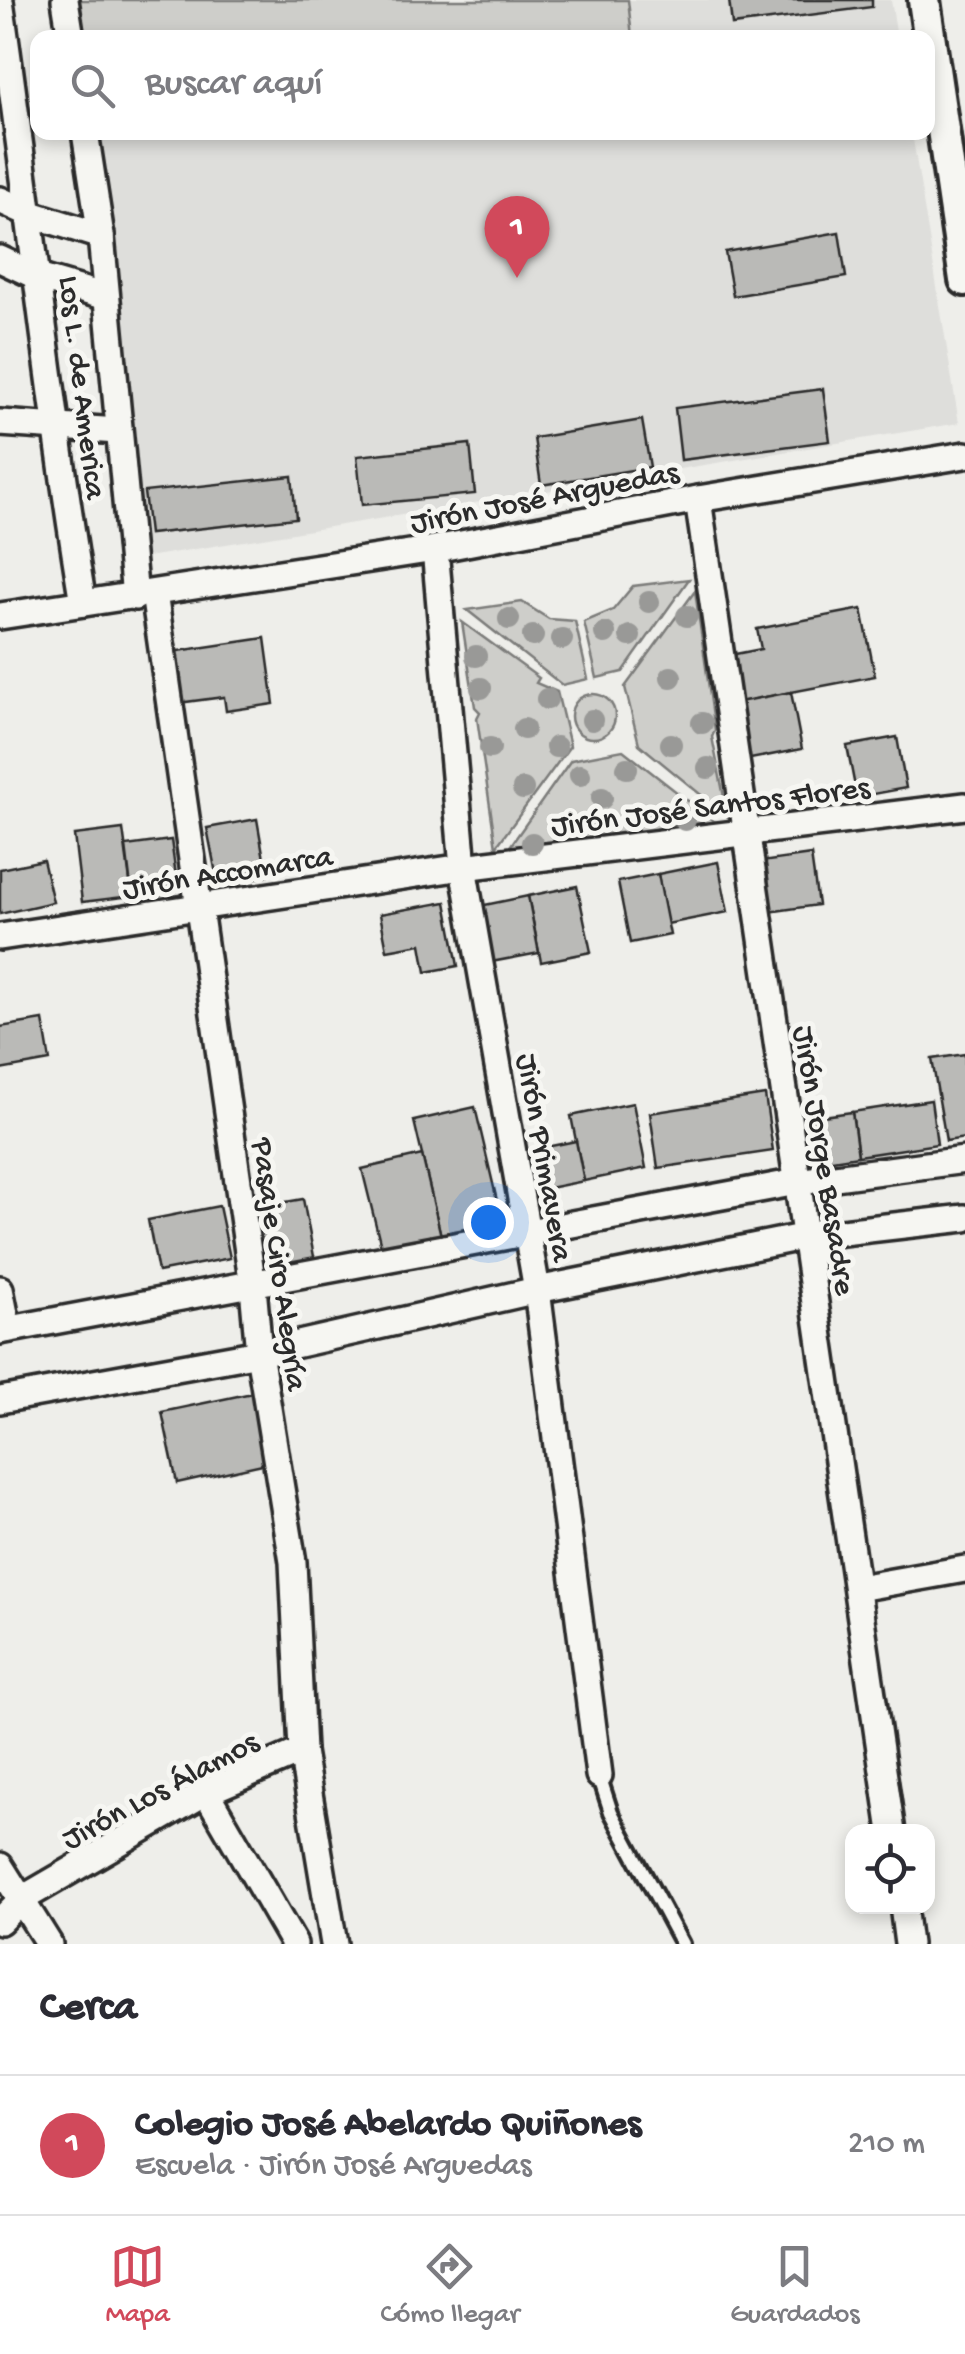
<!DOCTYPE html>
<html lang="es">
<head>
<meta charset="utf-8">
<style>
  :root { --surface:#fff; --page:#f7f7f7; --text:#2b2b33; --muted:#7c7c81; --line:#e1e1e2; --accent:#d1495b }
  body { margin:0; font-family:"Gochi Hand",sans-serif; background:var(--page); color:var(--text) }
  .controls { position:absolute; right:30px; bottom:30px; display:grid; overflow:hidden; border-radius:20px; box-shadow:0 5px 15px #0003 }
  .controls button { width:90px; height:90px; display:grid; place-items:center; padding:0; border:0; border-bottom:2px solid var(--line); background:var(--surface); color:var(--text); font:50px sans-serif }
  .you { position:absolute; left:488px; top:1222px; width:35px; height:35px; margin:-25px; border:8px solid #fff; border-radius:50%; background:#1a73e8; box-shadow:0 0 0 15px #1a73e833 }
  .badge { display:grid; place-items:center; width:65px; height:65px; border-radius:50%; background:var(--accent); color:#fff; font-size:32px; font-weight:700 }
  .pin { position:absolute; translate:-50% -82px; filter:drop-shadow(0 2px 5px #0008) }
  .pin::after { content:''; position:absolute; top:52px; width:35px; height:30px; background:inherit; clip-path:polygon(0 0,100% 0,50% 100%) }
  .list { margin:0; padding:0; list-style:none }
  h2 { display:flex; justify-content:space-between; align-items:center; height:130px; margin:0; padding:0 40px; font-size:42px }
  h2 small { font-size:32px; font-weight:400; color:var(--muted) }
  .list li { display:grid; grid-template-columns:65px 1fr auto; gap:30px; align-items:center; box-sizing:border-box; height:140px; padding:0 40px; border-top:2px solid var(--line) }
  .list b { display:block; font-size:38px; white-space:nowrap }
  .list p { margin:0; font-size:32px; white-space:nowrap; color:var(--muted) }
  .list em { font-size:32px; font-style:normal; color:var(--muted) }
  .icon { flex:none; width:55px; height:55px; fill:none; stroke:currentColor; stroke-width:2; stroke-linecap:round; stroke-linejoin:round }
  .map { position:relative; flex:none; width:965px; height:1944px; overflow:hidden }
  .search { position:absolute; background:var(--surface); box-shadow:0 5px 15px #0003; left:30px; right:30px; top:30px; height:110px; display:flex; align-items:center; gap:25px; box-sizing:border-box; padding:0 35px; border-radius:20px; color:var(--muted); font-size:38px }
  .sheet { height:270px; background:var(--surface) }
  nav { display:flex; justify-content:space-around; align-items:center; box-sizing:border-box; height:140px; border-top:2px solid var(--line); background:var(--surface); font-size:28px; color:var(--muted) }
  nav a { display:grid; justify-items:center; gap:5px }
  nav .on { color:var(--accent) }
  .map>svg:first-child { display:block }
</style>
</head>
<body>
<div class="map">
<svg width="965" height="1944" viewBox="0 0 965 1944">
  <rect width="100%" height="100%" fill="#eeeeea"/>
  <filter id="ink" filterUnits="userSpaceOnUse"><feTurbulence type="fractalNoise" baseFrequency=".01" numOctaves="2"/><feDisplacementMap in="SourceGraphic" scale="20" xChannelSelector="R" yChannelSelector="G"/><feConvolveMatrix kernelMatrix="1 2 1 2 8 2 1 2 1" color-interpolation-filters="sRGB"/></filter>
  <g filter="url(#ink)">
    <!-- built -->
    <g fill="#dededb">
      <polygon points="628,0 891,0 897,37 632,37"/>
      <polygon points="87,133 912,133 959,423 123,561"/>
    </g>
    <!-- green -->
    <g fill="#cececa" stroke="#7c7c7a" stroke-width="2.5">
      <polygon points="68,0 628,0 632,37 74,37"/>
      <polygon points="689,579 623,672 597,678 584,622 613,610 633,586"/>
      <polygon points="695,591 715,730 712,737 728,817 639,744 625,687"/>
      <polygon points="522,602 549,619 575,621 588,679 562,685 467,610"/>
      <polygon points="462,622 539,678 536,683 557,692 570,746 496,847 477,718 480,712 475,707"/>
      <circle cx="593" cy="716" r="22"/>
      <polygon points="623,750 720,826 501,859 571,760"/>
    </g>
    <!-- building -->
    <g fill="#babab7" stroke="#2b2b2b" stroke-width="2.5">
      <polygon points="729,0 872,0 872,7 732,25"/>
      <polygon points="839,232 846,277 733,296 725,252"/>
      <polygon points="823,389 830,441 681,460 675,408"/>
      <polygon points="642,420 650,467 541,485 534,438"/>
      <polygon points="470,444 475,494 362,505 357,456"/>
      <polygon points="292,476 296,518 149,534 144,492"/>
      <polygon points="862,609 875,676 729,704 720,657 761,649 757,629"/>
      <polygon points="265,638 274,704 226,711 224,697 178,703 171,652"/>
      <polygon points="791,692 802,749 740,761 729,704"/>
      <polygon points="897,737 906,788 857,797 847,746"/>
      <polygon points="257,819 267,876 218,884 207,828"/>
      <polygon points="123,829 132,896 82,902 74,835"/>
      <polygon points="171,840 178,890 132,896 126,846"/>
      <polygon points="811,855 818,905 761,913 754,863"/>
      <polygon points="43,860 53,902 0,914 0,869"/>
      <polygon points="718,862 728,912 667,924 658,874"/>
      <polygon points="658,874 670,935 630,943 618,882"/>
      <polygon points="577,886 591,952 541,962 528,896"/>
      <polygon points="528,896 539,953 486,963 475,907"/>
      <polygon points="446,902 458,966 426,972 421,944 387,950 380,914"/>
      <polygon points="43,1020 50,1061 0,1070 0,1027"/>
      <polygon points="965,1054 965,1138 946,1141 932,1059"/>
      <polygon points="765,1095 773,1151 658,1168 650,1113"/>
      <polygon points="931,1100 937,1144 858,1156 852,1112"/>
      <polygon points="633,1103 646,1168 584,1181 571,1116"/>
      <polygon points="475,1107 502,1222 441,1236 414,1121"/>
      <polygon points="852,1112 858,1156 800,1165 794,1120"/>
      <polygon points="576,1141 584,1181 539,1190 531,1150"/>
      <polygon points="422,1155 441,1236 382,1250 362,1169"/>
      <polygon points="303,1199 316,1267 259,1277 246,1209"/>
      <polygon points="219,1206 230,1258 158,1272 148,1220"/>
      <polygon points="252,1393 267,1463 177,1483 162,1412"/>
    </g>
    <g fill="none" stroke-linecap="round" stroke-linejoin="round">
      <defs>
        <polyline id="service" points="599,1775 611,1812 682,1944"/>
        <g id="minor">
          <polyline points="65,0 71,38"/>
          <path d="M0,1c29,201 50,402 83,602"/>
          <polyline points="85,132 101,236 135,597"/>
          <polyline points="0,200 31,214 101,236"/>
          <polyline points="0,259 38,277 106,297"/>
          <polyline points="0,423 118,431"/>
          <polyline points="698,499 892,1832"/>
          <polyline points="435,549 463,867 537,1290 599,1775"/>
          <polyline points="154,593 253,1287 259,1353 293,1562 302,1751 334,1944"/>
          <polyline points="0,616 435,549 698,499 965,455"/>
          <polyline points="0,937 463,867 965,806"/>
          <polyline points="0,1289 8,1329"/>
          <polyline points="0,1331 797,1182 965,1160"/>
          <polyline points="0,1400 259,1353 537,1290 807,1236 965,1218"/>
          <polyline points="858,1588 965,1569"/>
          <polyline points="206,1792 294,1944"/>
          <polyline points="0,1866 49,1944"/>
          <polyline points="903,1906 908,1944"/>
          <polyline points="0,1921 22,1899 206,1792 302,1751"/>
        </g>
        <polyline id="tertiary" points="924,0 965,280"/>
      </defs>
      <!-- service casing -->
      <use href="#service" stroke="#2b2b2b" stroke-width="20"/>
      <!-- minor casing -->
      <use href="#minor" stroke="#2b2b2b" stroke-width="32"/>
      <!-- tertiary casing -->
      <use href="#tertiary" stroke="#2b2b2b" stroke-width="38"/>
      <!-- service -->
      <use href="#service" stroke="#f6f6f2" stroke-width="12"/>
      <!-- minor -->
      <use href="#minor" stroke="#f6f6f2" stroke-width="25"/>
      <!-- tertiary -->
      <use href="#tertiary" stroke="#f6f6f2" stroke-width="30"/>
    </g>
    <!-- trees -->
    <g fill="#999997">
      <circle cx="649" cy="602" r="11"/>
      <circle cx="687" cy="616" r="11"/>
      <circle cx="509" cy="619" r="11"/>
      <circle cx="605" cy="633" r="11"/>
      <circle cx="533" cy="636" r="11"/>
      <circle cx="630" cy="636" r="11"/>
      <circle cx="562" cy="639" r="11"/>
      <circle cx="476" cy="656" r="11"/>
      <circle cx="671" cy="677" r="11"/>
      <circle cx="481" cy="688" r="11"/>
      <circle cx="547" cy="699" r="11"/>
      <circle cx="592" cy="720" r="11"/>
      <circle cx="702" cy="723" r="11"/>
      <circle cx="524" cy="729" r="11"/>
      <circle cx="671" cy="744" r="11"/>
      <circle cx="556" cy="747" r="11"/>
      <circle cx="490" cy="748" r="11"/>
      <circle cx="627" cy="768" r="11"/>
      <circle cx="708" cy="768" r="11"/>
      <circle cx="580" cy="775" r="11"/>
      <circle cx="523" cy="789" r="11"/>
      <circle cx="602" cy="798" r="11"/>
      <circle cx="685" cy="820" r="11"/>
      <circle cx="532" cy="843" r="11"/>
    </g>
  </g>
  <g text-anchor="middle" stroke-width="10" stroke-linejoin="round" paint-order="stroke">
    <!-- street labels -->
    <g font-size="32" fill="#2b2b2b" stroke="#f6f6f2">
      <text transform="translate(85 387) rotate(83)" y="11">Los L. de America</text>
      <text transform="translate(544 495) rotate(-11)" y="11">Jirón José Arguedas</text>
      <text transform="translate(710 804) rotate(-7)" y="11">Jirón José Santos Flores</text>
      <text transform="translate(227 870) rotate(-9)" y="11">Jirón Accomarca</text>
      <text transform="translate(547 1157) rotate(80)" y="11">Jirón Primavera</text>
      <text transform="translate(827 1160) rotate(81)" y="11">Jirón Jorge Basadre</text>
      <text transform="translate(282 1264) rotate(82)" y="11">Pasaje Ciro Alegría</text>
      <text transform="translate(159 1788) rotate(-28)" y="11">Jirón Los Álamos</text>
    </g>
  </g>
</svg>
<div class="controls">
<button><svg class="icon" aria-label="locate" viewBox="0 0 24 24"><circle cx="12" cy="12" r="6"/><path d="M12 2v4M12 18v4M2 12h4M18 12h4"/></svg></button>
</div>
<div class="you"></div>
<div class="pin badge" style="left:517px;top:278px">1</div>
<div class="search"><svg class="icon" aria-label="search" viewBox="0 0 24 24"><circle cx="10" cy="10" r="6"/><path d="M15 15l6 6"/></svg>Buscar aquí</div>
</div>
<section class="sheet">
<h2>Cerca<small></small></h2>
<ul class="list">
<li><span class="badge">1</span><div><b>Colegio José Abelardo Quiñones</b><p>Escuela · Jirón José Arguedas</p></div><em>210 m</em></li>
</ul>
</section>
<nav>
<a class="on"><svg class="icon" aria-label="map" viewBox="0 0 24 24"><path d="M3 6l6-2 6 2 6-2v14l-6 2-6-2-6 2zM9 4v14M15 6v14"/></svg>Mapa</a>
<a><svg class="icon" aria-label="directions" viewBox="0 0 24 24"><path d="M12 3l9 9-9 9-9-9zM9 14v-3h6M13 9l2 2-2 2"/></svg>Cómo llegar</a>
<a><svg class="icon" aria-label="saved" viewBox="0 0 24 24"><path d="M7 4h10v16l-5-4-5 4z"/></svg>Guardados</a>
</nav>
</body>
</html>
